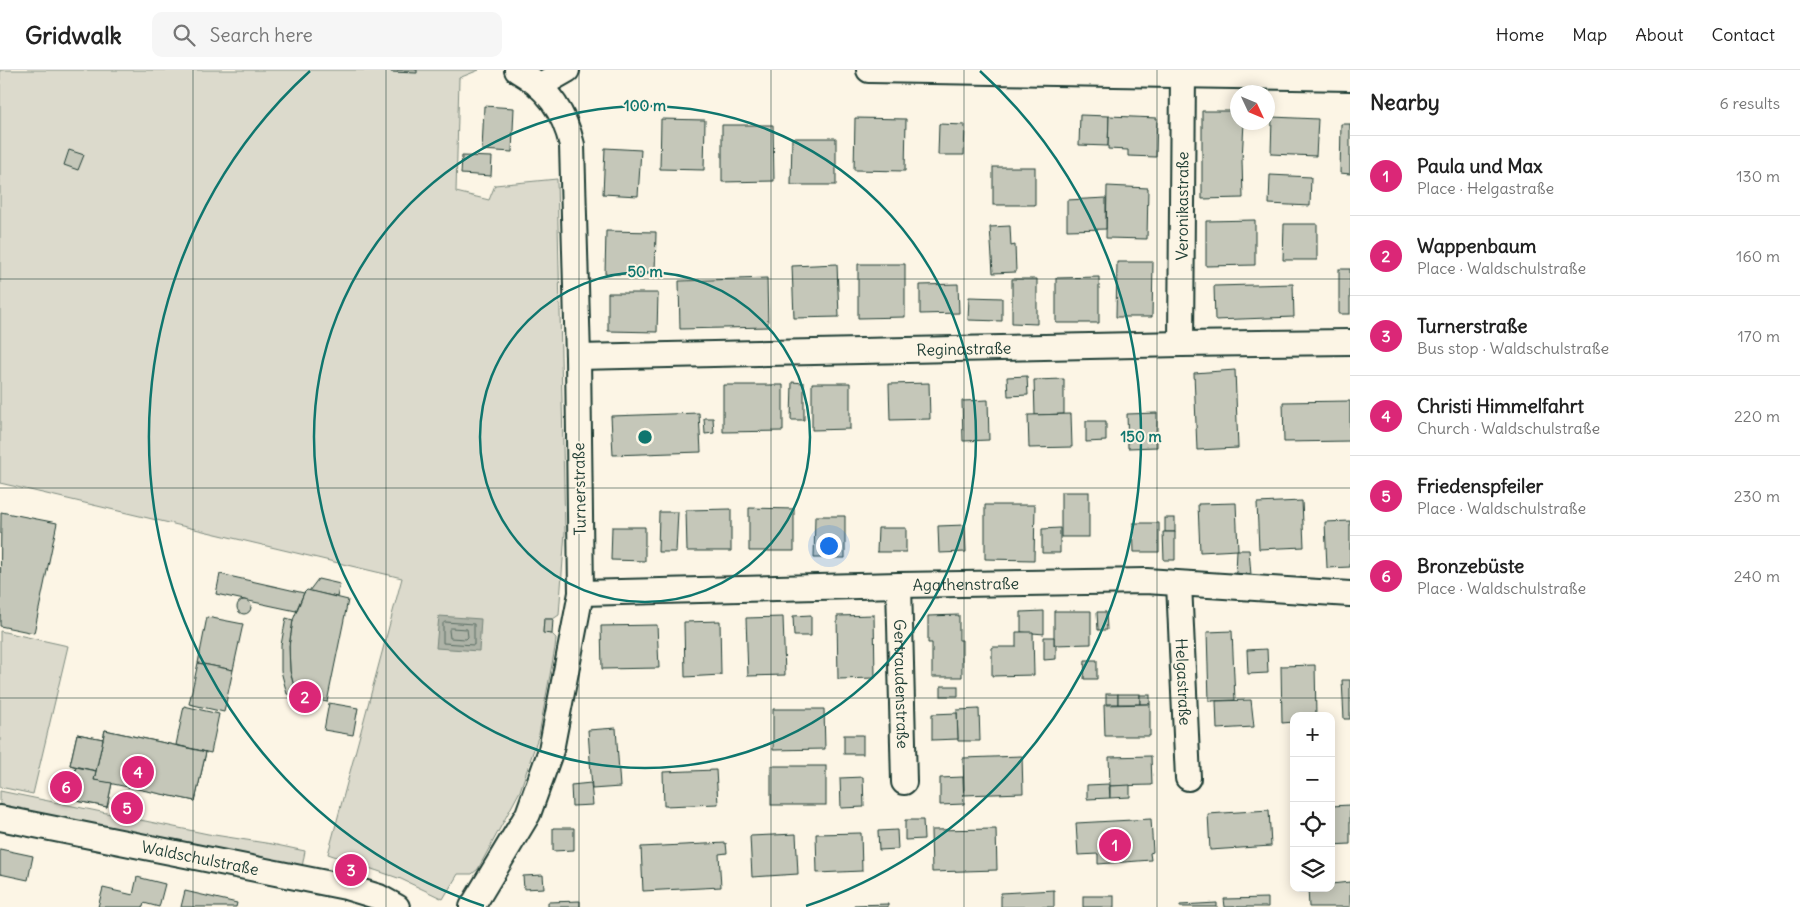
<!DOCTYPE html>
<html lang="en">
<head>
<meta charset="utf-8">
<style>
  :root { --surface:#fff; --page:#f6f6f6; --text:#222; --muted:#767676; --line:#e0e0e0; --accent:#db2777 }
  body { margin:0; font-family:Delius,sans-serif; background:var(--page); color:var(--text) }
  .controls { position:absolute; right:15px; bottom:15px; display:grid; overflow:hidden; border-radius:10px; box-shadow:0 2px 12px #0003 }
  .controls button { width:45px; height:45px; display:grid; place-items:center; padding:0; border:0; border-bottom:1px solid var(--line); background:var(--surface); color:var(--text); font:25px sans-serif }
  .compass { position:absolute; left:1230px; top:15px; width:45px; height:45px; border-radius:50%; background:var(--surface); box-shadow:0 2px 12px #0003; rotate:134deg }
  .you { position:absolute; left:828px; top:475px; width:18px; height:18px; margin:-12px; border:4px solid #fff; border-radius:50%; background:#1a73e8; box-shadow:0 0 0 8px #1a73e833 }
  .badge { display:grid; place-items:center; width:32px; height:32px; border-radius:50%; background:var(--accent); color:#fff; font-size:16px; font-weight:700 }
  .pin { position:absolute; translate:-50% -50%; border:2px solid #fff; box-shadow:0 1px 5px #0006 }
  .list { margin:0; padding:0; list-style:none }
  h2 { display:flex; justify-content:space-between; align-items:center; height:65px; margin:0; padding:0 20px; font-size:21px }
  h2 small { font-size:16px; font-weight:400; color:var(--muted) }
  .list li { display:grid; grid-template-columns:32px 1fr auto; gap:15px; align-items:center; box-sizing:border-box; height:80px; padding:0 20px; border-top:1px solid var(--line) }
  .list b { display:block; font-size:19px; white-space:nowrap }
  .list p { margin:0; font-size:16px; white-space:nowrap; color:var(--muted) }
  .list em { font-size:16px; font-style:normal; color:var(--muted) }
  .icon { flex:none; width:28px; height:28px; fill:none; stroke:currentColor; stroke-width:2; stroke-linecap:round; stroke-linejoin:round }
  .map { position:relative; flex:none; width:1350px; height:837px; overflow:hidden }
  header { display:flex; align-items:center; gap:30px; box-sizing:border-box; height:70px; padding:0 25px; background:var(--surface); border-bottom:1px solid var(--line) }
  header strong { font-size:24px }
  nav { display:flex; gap:28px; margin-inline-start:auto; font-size:18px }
  .search { width:350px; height:45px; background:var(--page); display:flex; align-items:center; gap:12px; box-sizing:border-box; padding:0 18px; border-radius:10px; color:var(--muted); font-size:19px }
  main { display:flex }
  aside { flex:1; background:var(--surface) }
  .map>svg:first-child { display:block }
</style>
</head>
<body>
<header>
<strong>Gridwalk</strong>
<div class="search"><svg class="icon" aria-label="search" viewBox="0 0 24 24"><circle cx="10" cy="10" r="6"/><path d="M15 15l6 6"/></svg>Search here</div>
<nav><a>Home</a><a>Map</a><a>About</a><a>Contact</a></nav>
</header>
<main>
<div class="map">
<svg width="1350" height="837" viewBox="0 0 1350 837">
  <rect width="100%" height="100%" fill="#fcf5e5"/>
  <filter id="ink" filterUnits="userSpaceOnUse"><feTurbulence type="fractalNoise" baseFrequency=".02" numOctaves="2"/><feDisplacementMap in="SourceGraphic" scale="10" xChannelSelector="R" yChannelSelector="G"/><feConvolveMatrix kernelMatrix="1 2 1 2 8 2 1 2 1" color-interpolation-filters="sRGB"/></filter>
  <g filter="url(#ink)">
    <!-- green -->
    <g fill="#dcdacc" stroke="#7e8c80">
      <polygon points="0,0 479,0 459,8 456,122 489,130 495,115 557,109 565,462 559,545 553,549 544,549 543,562 552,564 556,568 555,578 539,664 520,721 478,799 472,804 458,804 443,829 401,809 328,784 402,508 0,413"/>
      <polygon points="0,561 68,576 33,724 0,717"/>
      <polygon points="0,721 208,764 272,774 305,781 300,808 0,748"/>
    </g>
    <!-- water -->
    <polygon fill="#aeb3a7" stroke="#758479" points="439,546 481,549 479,581 436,578"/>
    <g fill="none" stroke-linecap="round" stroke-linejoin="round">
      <!-- shore -->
      <g stroke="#586c62" stroke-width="1">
        <polygon points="445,552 474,554 474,575 443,573 443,554"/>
        <polygon points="451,558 467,559 468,567 466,569 450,568 449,560"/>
      </g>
    </g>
    <!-- building -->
    <g fill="#c5c7b9" stroke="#1f3d34">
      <polygon points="391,0 417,0 417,3 391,2"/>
      <polygon points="484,36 514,38 512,82 482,80"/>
      <polygon points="1202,41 1238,41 1238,52 1244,52 1242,90 1243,128 1202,129"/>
      <polygon points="1080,45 1109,46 1108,76 1079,75"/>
      <polygon points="1109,46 1157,48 1156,87 1128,86 1128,80 1108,79"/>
      <polygon points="1272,47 1318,49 1316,86 1271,84"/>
      <polygon points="855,48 906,49 905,101 854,100"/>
      <polygon points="661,49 705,50 704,100 660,99"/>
      <polygon points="939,54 965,55 964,85 938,85"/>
      <polygon points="1341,54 1350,54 1350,104 1340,103"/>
      <polygon points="722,55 773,55 774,111 722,112"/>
      <polygon points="792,68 836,68 836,115 791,115"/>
      <polygon points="605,78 641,80 638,126 603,124"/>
      <polygon points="69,80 84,85 78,100 64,95"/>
      <polygon points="462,86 492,87 491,106 461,104"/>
      <rect x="993" y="97" width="42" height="38"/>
      <polygon points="1270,105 1311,107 1310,136 1269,134"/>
      <polygon points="1107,116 1148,118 1147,169 1106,168"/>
      <polygon points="1106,128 1106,159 1067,160 1067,130"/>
      <polygon points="1255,150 1255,195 1206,196 1206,151"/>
      <polygon points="1284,154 1317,154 1317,190 1283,190"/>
      <polygon points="1010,156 1011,176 1015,175 1016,202 993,203 990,157"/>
      <polygon points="606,161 656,162 655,204 605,204"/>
      <polygon points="1117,192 1153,192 1152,247 1116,247"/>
      <polygon points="837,194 839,247 794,248 792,196"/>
      <polygon points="858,194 905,194 905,247 858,248"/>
      <rect x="1339" y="199" width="11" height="45"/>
      <polygon points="1099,207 1099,253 1056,253 1056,208"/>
      <polygon points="767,208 768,257 680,259 679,211"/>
      <polygon points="1012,209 1037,209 1037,254 1012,253"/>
      <polygon points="958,214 959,243 920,244 920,215"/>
      <polygon points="1293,214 1294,247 1215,250 1214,216"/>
      <polygon points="608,223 658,223 657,262 608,261"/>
      <polygon points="969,227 1002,228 1002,251 968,250"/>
      <polygon points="1235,300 1238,378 1197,380 1194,303"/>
      <polygon points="1027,306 1028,325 1008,326 1007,307"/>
      <polygon points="1064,309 1064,344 1035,345 1034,310"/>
      <polygon points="792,312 804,313 804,350 791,350"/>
      <polygon points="812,313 850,313 850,359 812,360"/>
      <polygon points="929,313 930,349 890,350 889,314"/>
      <polygon points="723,315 783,315 783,361 723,362"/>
      <polygon points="988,330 989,370 963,371 962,331"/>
      <polygon points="1350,331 1350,371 1284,372 1283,332"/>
      <polygon points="699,343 701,382 613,385 611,346"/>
      <polygon points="1157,343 1157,377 1128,378 1127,344"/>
      <polygon points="1071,344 1072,377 1029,378 1028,345"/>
      <polygon points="704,348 713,348 714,363 705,364"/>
      <polygon points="1086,351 1106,351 1106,371 1086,372"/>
      <rect x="1061" y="422" width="28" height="45"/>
      <polygon points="1302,431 1304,477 1259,479 1257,433"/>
      <polygon points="1236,433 1238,480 1200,482 1198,434"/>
      <polygon points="985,435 1035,435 1034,490 985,489"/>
      <polygon points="749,438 794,439 794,481 749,481"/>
      <polygon points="731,439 731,481 687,481 686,440"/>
      <polygon points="1,442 57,453 34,563 0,556"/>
      <polygon points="659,442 678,442 676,482 658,482"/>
      <polygon points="815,446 845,446 845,488 814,488"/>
      <rect x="1165" y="448" width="10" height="14"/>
      <polygon points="1350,451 1350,497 1327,498 1325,452"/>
      <polygon points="1133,453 1159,453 1159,482 1134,482"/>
      <polygon points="965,455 966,482 939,483 938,456"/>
      <polygon points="612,457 645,457 645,491 611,490"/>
      <polygon points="878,458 906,458 906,482 877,482"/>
      <polygon points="1060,458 1060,483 1042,483 1042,459"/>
      <polygon points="1163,462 1175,462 1175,490 1164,490"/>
      <polygon points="1237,480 1249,480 1251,505 1236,503"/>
      <polygon points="220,504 304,523 296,541 216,524"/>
      <polygon points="318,509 340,514 337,527 309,521"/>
      <polygon points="307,520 348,530 327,632 296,625 290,601 289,576 293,550 304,523"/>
      <circle cx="244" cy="537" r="7"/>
      <polygon points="1044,541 1044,564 1021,562 1021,542"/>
      <polygon points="1054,541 1091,541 1091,574 1054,575"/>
      <polygon points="1097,542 1106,542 1107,560 1098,560"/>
      <polygon points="811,545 811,566 794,566 793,546"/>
      <polygon points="874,545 875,608 838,609 837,546"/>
      <polygon points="959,545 959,570 962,570 962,607 932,607 932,573 928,573 928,546"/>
      <polygon points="207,547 243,554 233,600 198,593"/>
      <polygon points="783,547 785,605 748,606 746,548"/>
      <polygon points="286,548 293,550 289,576 290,601 296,625 287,624 281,601 281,575"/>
      <polygon points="544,549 553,549 552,564 543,563"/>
      <polygon points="720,551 721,605 685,607 684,552"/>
      <polygon points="657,555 659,598 602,599 601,556"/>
      <polygon points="1232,561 1235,630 1209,631 1207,562"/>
      <polygon points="1016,562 1033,562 1034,605 992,606 992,577 1016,577"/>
      <polygon points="1044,567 1054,567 1054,575 1056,574 1056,589 1044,590"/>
      <polygon points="1267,579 1268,603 1248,604 1247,580"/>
      <polygon points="1085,590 1097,590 1097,609 1084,609"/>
      <polygon points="198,593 233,600 224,642 189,634"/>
      <polygon points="1315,595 1316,646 1294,646 1294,652 1282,653 1281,596"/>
      <polygon points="1342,610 1350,610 1350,649 1344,649"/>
      <rect x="941" y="616" width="17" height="10"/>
      <rect x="1106" y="624" width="12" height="10"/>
      <rect x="1118" y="624" width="22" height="10"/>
      <rect x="1140" y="625" width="10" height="9"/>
      <polygon points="1251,630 1254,657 1217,659 1216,631"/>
      <polygon points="329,633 358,638 353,665 324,660"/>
      <polygon points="1150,634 1150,666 1105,666 1104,635"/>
      <polygon points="184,636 219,644 211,683 176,675"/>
      <polygon points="773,639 824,639 825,679 773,680"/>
      <polygon points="979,639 980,671 958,671 957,640"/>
      <polygon points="957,643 958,669 932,670 932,644"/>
      <polygon points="616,658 620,717 592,719 588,660"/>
      <polygon points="105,660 206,682 195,731 112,713 107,737 77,731 80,716 72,714 76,697 70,695 77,664 103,669"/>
      <polygon points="105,660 206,682 195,731 94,710"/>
      <polygon points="77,664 103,669 96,701 70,695"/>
      <rect x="844" y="665" width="19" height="19"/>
      <polygon points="1022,686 1023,723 964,725 963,688"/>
      <polygon points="1151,686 1152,715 1110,716 1109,687"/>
      <rect x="771" y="696" width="55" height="39"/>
      <polygon points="76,697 96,701 94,710 112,713 107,737 77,731 80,716 72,714"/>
      <polygon points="716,700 718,734 664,736 663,702"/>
      <polygon points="863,707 864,737 841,738 840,708"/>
      <polygon points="963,707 964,734 940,735 940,708"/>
      <polygon points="591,713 593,735 572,736 571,715"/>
      <polygon points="1109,714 1110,728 1087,729 1087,715"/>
      <polygon points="1130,715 1130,727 1110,728 1110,716"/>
      <polygon points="1350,735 1350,774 1331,775 1331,736"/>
      <polygon points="1269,740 1271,776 1210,780 1208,744"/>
      <polygon points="1151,749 1153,782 1150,783 1151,790 1098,794 1098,784 1078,785 1076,753"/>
      <polygon points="905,750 923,750 924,769 905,770"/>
      <polygon points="553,758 574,758 574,780 553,781"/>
      <polygon points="996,759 997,800 932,802 931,760"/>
      <polygon points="897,760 898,779 879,780 878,761"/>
      <polygon points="861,763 862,801 817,803 816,764"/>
      <polygon points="796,764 798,804 752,807 750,766"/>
      <polygon points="726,773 727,783 719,784 721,817 643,821 641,777"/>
      <polygon points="0,779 33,786 28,810 0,804"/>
      <polygon points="543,805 544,818 524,819 523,806"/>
      <polygon points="137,807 165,814 159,837 144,833 143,837 98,837 103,818 133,825"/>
      <polygon points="1350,812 1350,837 1309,837 1308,818 1331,818 1331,814"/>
      <polygon points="1054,820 1054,837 1001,837 1001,823"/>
      <polygon points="185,821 237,833 236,837 181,837"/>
      <rect x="1083" y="826" width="31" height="11"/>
      <polygon points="1268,828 1268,837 1225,837 1224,829"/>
      <polygon points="580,831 580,837 548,837 548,832"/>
      <polygon points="1217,833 1217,837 1180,837 1180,835"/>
      <polygon points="888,834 888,837 854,837 854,835"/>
    </g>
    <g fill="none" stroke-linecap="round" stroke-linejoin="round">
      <defs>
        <g id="minor">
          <polyline points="869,0 1350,8"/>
          <polyline points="539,16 567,0"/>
          <path id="s1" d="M1181,274l2,-274"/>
          <path id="s2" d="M578,287l603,-13 169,-2"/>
          <path id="s3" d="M1179,514l9,194"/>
          <path id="s4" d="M899,515l5,197"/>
          <path id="s5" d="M581,523l318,-8 247,-4 204,13"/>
          <path id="s6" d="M0,748l346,69 33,10 18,10"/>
          <path d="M472,837l56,-93 23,-64 30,-157 -3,-236 -6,-212c-8,-34 -25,-58 -55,-75"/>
        </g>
      </defs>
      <!-- minor casing -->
      <use href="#minor" stroke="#1f3d34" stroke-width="28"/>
      <!-- minor -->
      <use href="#minor" stroke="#fcf5e5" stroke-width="24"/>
    </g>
  </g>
  <!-- grid -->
  <path fill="none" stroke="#1f3d34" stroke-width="1" stroke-opacity="0.55" d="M193,0v837M386,0v837M579,0v837M771,0v837M964,0v837M1157,0v837M0,209h1350M0,418h1350M0,628h1350"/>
  <!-- distance rings -->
  <g fill="none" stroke="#0f766e" stroke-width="2.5">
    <circle cx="645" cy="367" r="165"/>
    <circle cx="645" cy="367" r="331"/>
    <path d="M484 836A496 496 0 0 1 310 1M980 1A496 496 0 0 1 806 836"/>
  </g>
  <g text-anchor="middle" stroke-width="4" stroke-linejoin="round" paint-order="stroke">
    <!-- street labels -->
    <g font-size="16" fill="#1f3d34" stroke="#fcf5e5">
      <text dy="6" stroke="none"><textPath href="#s1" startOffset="138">Veronikastraße</textPath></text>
      <text dy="6" stroke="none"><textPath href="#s2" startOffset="386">Reginastraße</textPath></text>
      <text transform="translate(579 419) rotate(-91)" y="6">Turnerstraße</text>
      <text dy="6" stroke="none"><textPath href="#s5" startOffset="385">Agathenstraße</textPath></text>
      <text dy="6" stroke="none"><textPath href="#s3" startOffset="98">Helgastraße</textPath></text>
      <text dy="6" stroke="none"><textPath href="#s4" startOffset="99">Gertraudenstraße</textPath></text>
      <text dy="6" stroke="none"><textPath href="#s6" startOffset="204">Waldschulstraße</textPath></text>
    </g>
  </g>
  <circle cx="645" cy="367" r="8" fill="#0f766e" stroke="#fcf5e5" stroke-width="2.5"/>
  <g font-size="15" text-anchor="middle" font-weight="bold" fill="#0f766e" stroke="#fcf5e5" stroke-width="4" stroke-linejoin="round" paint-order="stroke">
    <text x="645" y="41">100 m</text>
    <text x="645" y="207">50 m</text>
    <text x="1141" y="372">150 m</text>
  </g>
</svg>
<div class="controls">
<button>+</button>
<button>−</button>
<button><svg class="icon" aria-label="locate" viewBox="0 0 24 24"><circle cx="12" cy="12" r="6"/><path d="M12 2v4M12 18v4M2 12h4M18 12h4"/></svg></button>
<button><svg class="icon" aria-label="layers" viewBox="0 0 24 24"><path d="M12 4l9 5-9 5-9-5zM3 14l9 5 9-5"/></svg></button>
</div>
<svg class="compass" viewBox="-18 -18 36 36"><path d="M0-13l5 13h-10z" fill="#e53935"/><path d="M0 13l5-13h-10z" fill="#767676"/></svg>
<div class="you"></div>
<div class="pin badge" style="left:1115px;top:775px">1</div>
<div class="pin badge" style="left:305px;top:627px">2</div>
<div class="pin badge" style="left:351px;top:800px">3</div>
<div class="pin badge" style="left:138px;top:702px">4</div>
<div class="pin badge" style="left:127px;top:738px">5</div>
<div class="pin badge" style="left:66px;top:717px">6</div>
</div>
<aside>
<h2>Nearby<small>6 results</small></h2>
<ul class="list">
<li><span class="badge">1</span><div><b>Paula und Max</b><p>Place · Helgastraße</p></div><em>130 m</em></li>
<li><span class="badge">2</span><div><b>Wappenbaum</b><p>Place · Waldschulstraße</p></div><em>160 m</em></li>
<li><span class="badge">3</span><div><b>Turnerstraße</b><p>Bus stop · Waldschulstraße</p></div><em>170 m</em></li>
<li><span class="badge">4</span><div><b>Christi Himmelfahrt</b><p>Church · Waldschulstraße</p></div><em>220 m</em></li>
<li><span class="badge">5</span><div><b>Friedenspfeiler</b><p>Place · Waldschulstraße</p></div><em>230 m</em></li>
<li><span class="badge">6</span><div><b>Bronzebüste</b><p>Place · Waldschulstraße</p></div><em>240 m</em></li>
</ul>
</aside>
</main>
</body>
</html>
